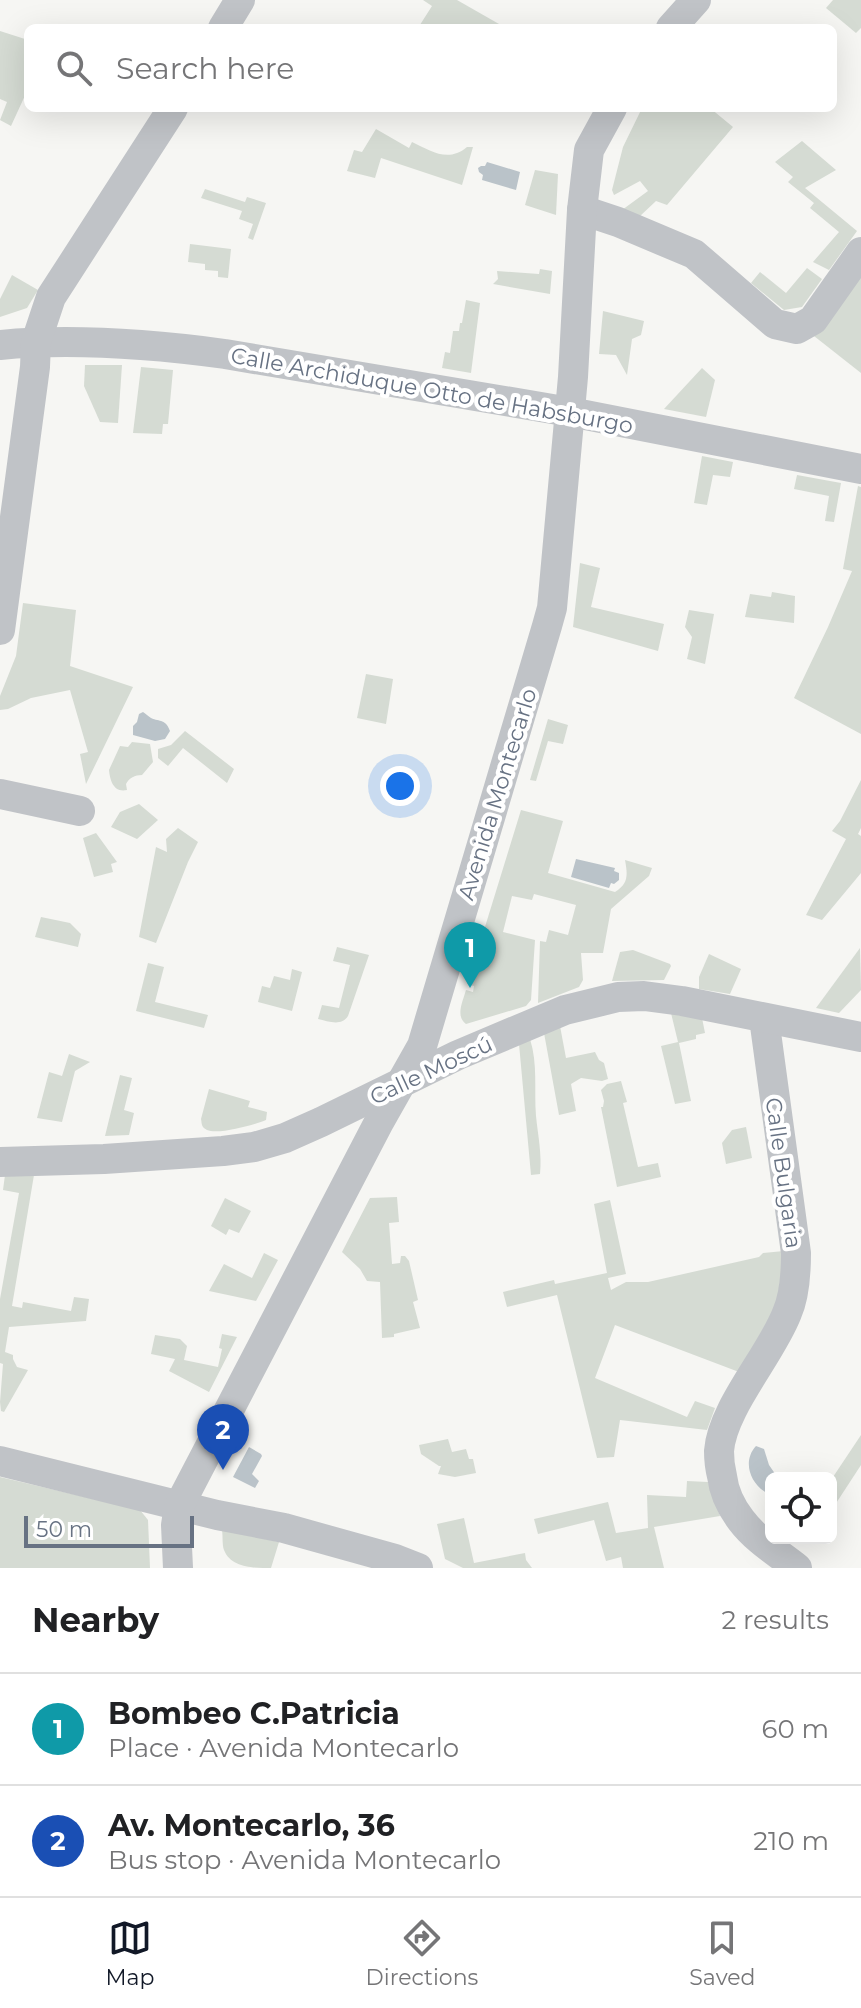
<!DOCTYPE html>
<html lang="en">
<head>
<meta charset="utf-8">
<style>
  :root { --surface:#fff; --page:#f2f2f2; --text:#202124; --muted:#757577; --line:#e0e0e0; --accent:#111827 }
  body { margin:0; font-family:Montserrat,sans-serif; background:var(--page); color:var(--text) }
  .controls { position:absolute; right:24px; bottom:24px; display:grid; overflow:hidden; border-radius:12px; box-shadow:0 8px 32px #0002 }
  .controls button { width:72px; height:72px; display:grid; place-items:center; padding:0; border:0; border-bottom:2px solid var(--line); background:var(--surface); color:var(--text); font:40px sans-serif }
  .scale { position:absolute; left:24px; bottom:20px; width:170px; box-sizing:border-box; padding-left:8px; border:4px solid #677283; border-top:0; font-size:22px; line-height:28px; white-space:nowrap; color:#677283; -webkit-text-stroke:6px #fff; paint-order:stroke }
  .you { position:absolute; left:400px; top:786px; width:28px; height:28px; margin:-20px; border:6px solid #fff; border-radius:50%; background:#1a73e8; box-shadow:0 0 0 12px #1a73e833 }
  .badge { display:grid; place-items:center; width:52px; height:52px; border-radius:50%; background:var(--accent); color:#fff; font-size:26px; font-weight:700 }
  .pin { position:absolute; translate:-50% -66px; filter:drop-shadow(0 2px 4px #0008) }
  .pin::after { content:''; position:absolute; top:42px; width:28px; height:24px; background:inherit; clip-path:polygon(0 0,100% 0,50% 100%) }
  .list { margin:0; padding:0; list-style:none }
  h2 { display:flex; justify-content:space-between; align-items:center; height:104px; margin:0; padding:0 32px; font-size:34px }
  h2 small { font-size:26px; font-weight:400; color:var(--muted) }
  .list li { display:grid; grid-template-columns:52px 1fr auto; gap:24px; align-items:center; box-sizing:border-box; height:112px; padding:0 32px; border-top:2px solid var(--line) }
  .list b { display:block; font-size:30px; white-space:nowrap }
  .list p { margin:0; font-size:26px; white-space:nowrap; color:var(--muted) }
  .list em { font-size:26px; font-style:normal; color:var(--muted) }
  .icon { flex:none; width:44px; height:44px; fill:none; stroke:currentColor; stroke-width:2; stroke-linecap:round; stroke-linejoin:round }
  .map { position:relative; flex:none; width:861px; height:1568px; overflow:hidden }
  .search { position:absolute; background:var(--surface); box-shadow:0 8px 32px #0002; left:24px; right:24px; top:24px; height:88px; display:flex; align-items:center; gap:20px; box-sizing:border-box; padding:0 28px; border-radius:12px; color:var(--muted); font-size:30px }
  .sheet { height:328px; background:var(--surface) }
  nav { display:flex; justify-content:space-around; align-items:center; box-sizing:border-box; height:112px; border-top:2px solid var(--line); background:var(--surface); font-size:22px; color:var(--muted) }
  nav a { display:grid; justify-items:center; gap:4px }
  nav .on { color:var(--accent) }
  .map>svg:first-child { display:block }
</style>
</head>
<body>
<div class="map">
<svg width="861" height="1568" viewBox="0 0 861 1568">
  <rect width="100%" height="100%" fill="#f6f6f3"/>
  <!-- green -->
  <g fill="#d5dbd3">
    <polygon points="423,0 457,0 499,24 496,28 418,28 432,6"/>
    <polygon points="833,0 861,0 861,28 856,33 826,8"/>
    <polygon points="0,31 28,40 28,60 26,64 28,65 28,89 11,126 0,120 7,102 0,99"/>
    <polygon points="642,108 710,108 733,127 667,205 656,201 639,217 622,210 648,191 640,181 614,195 612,190 623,147"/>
    <path d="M376,129l33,19 3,-6c19,9 36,21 55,5h6l-11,38 -81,-27 -6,20 -28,-7 7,-21 8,2z"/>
    <polygon points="802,141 836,170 805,188 857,231 829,270 813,262 839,232 810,208 814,203 788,182 793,177 775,162"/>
    <polygon points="535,170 558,174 556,215 525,205"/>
    <polygon points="205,189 245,202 247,197 266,203 253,240 248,238 253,224 239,219 242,211 201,198"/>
    <polygon points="190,244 231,249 228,278 218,277 218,271 205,270 205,264 188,262"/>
    <polygon points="807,268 822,279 802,307 784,310 751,283 760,272 786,293"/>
    <polygon points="540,269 552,271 550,294 493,284 498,279 497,271 539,274"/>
    <polygon points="861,269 861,373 814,336"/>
    <polygon points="12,275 38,290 27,308 0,317 0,299"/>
    <polygon points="466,300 480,303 471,373 442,368 445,352 450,353 453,331 459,331 460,323 462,323"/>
    <polygon points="603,311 644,321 641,335 632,339 627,375 616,355 599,354"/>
    <polygon points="85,365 122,365 118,423 100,422 84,386"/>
    <polygon points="141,367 173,370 168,424 163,424 162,434 133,433"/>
    <polygon points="702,368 715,380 706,417 664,409"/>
    <polygon points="702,456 733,462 730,477 713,475 707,505 694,503"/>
    <polygon points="797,475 841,483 834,522 825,521 829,496 794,489"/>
    <polygon points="858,486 861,487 861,734 794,698 828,627 852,571 843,569"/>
    <polygon points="580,563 600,568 591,607 664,624 658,651 573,627"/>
    <polygon points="772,592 795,596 794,623 745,617 750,594 771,597"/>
    <polygon points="23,603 76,610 70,666 133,687 86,784 80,754 88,752 70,690 31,698 8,709 0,710 0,696 16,656"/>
    <polygon points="689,610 714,614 705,664 687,659 692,637 685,627"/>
    <polygon points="366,674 393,679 386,724 357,718"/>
    <polygon points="548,719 568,725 563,744 548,741 536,781 530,780"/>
    <polygon points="185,731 234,769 227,783 183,748 168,766 158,758 158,749 171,745"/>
    <path d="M132,742l18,2 3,18 -11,13c-7,0 -13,3 -16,9l1,6c-13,3 -17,-9 -18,-20l11,-24 8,1z"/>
    <polygon points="861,780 861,828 858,834 861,836 861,873 822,920 806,915 846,839 832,831 840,821"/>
    <polygon points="139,804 158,820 137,839 111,827 120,812"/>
    <path d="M521,810l42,11 -15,52 67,19c13,-8 13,-16 10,-32l27,8 -3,8 -38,33 -8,44h-22l2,27 -4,7 -41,16 2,-62 6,1 3,-12 19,5 8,-30 -42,-11 -2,6 -20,-4 -9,36 32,8 -4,60 -5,6 -60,18c-11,-8 -3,-23 0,-34l7,2 1,-6 -7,-2 1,-2z"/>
    <polygon points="178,828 198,842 188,862 156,943 139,937 156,847 167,852 166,839"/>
    <polygon points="96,833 117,862 111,864 113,872 94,877 83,838"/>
    <polygon points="41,917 70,923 81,934 78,947 35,937"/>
    <path d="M337,947l32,8 -21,61c-7,11 -20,5 -30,3l4,-14 17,3 11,-43 -17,-4z"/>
    <polygon points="860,948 861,990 839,1013 816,1008"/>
    <polygon points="633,950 670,964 671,966 664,980 612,981 620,952"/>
    <polygon points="709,954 741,969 730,994 699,989 699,977"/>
    <polygon points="148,963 164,967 155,1002 208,1015 204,1028 136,1011"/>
    <polygon points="292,969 302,972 292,1011 258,1002 262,986 270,988 274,976 290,980"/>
    <polygon points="671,1013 702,1018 705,1033 696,1035 696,1039 679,1043 691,1101 675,1104 661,1046 678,1042"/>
    <polygon points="560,1026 566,1058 595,1052 599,1060 604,1063 608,1079 602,1081 581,1078 571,1084 576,1111 559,1115 544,1033"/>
    <path d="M530,1039c8,25 4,51 6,77 2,20 6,38 4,58l-9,1 -12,-131z"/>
    <polygon points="69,1054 90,1062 75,1071 62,1122 37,1118 49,1072 62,1076"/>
    <polygon points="120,1075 132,1078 124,1110 134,1113 129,1135 105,1136"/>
    <polygon points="621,1081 627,1102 623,1103 638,1167 658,1163 661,1177 617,1187 601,1107 603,1107 604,1101 601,1090 607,1084"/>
    <path d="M209,1089l41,12 -2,6 19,5 -1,8c-12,5 -48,15 -59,10 -6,-3 -5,-6 -6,-11z"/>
    <polygon points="746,1127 752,1158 726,1164 722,1143 732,1130"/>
    <polygon points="5,1175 34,1175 12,1306 22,1308 23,1302 71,1311 74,1297 89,1299 86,1321 9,1327 5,1352 13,1355 13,1359 17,1367 28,1370 4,1412 1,1411 0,1402 3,1364 0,1363 0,1299 19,1193 3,1190"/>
    <polygon points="397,1197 399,1222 389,1223 392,1264 400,1263 401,1256 405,1256 409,1261 418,1300 413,1302 420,1328 394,1334 394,1337 382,1338 380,1282 367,1281 360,1269 342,1252 370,1198"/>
    <polygon points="225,1198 251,1211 239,1233 229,1229 226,1235 211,1226"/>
    <polygon points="610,1200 626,1274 608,1278 611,1290 626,1282 648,1282 759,1257 763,1253 784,1251 777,1304 739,1372 615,1325 595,1378 687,1417 695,1401 715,1408 707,1430 620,1420 614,1457 597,1458 557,1295 507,1307 503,1292 554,1280 555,1284 607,1273 594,1204"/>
    <polygon points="264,1253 278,1260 256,1301 209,1291 224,1264 252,1278"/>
    <polygon points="222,1334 237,1337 209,1392 169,1371 175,1359 151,1354 155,1335 180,1339 187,1346 184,1360 218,1367 222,1349 219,1348"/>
    <polygon points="861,1435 861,1465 831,1511 831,1480"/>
    <polygon points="448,1439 452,1452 466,1449 469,1459 473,1459 476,1473 455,1477 438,1474 441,1466 439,1466 421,1454 419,1445"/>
    <polygon points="0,1477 140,1510 148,1520 150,1568 0,1568"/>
    <polygon points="687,1481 708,1482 720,1516 654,1527 664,1568 623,1568 621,1557 606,1561 594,1520 538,1534 534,1519 608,1502 616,1533 648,1528 647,1495 686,1497"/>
    <polygon points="464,1518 474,1563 525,1553 526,1560 532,1568 463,1568 445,1559 437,1524"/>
    <path d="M222,1530l57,12 -8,26c-17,0 -40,0 -47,-18 -2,-5 -1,-14 -2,-20z"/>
  </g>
  <!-- water -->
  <g fill="#bac3c9">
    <polygon points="487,162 520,172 516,190 482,180 483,175 479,172 478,168 481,166 485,166"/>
    <path d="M143,712c3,2 5,4 8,6 9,4 15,1 19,13l-5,8 -10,2 -22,-6v-9l4,-4 2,-8z"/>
    <polygon points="576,859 615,868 614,871 619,873 619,880 614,884 611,883 609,888 571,877"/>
    <path d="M756,1446l8,3 5,16 9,13h-7v4l-4,2 2,6 -2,3c-17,-9 -25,-32 -11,-47z"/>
    <polygon points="249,1447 261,1454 262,1456 252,1474 259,1481 255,1488 233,1477"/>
  </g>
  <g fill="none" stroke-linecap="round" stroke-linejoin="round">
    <!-- minor -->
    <g stroke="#c0c3c7" stroke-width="30">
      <polyline points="223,28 240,0"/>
      <polyline points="671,28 696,0"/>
      <polyline points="582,210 618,222 694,254 775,324 797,329 813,320 861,252"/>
      <path d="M0,345c74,-7 151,-1 225,9l345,58 291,57"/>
      <polyline points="0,630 35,367 36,342 51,297 173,108"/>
      <polyline points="0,794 80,811"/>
      <path d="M764,1018l32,235c0,20 -1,42 -9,60 -16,42 -65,95 -68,138 0,8 1,17 3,25 2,17 9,31 19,44 15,20 37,33 56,48"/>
      <polyline points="0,1162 104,1159 223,1151 254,1147 285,1138 321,1122 458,1055 565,1010 618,997 644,996 682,1001 861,1037"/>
      <polyline points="0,1461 217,1515 284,1528 395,1559 418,1568"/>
      <polyline points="178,1568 176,1525 179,1506 379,1122 422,1046 547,626 552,608 573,377 582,210 589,150 612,108"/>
    </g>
  </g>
  <g text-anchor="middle" stroke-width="8" stroke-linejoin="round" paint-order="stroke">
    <!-- street labels -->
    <g font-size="22" fill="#677283" stroke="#fff">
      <text transform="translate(432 390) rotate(10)" y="8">Calle Archiduque Otto de Habsburgo</text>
      <text transform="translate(497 794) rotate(-73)" y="8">Avenida Montecarlo</text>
      <text transform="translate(431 1070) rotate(-25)" y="8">Calle Moscú</text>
      <text transform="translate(784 1173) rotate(82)" y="8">Calle Bulgaria</text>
    </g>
  </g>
</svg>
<div class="controls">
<button><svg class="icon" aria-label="locate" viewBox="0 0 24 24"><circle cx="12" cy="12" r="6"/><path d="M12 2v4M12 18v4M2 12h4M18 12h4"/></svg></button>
</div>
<div class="scale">50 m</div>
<div class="you"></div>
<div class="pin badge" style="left:470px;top:988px;background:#0f9aa8">1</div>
<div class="pin badge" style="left:223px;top:1470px;background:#1a4fb4">2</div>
<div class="search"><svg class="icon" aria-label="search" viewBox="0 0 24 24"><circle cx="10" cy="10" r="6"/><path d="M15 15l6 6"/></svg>Search here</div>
</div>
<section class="sheet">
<h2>Nearby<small>2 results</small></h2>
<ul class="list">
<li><span class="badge" style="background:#0f9aa8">1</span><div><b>Bombeo C.Patricia</b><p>Place · Avenida Montecarlo</p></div><em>60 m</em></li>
<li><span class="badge" style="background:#1a4fb4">2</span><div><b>Av. Montecarlo, 36</b><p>Bus stop · Avenida Montecarlo</p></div><em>210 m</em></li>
</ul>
</section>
<nav>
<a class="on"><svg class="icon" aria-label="map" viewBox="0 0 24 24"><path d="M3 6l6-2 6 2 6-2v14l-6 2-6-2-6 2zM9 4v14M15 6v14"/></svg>Map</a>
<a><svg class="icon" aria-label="directions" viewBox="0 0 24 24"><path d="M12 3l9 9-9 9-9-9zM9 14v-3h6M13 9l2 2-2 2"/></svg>Directions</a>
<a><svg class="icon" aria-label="saved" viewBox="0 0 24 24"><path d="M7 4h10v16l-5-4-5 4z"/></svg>Saved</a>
</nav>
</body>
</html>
